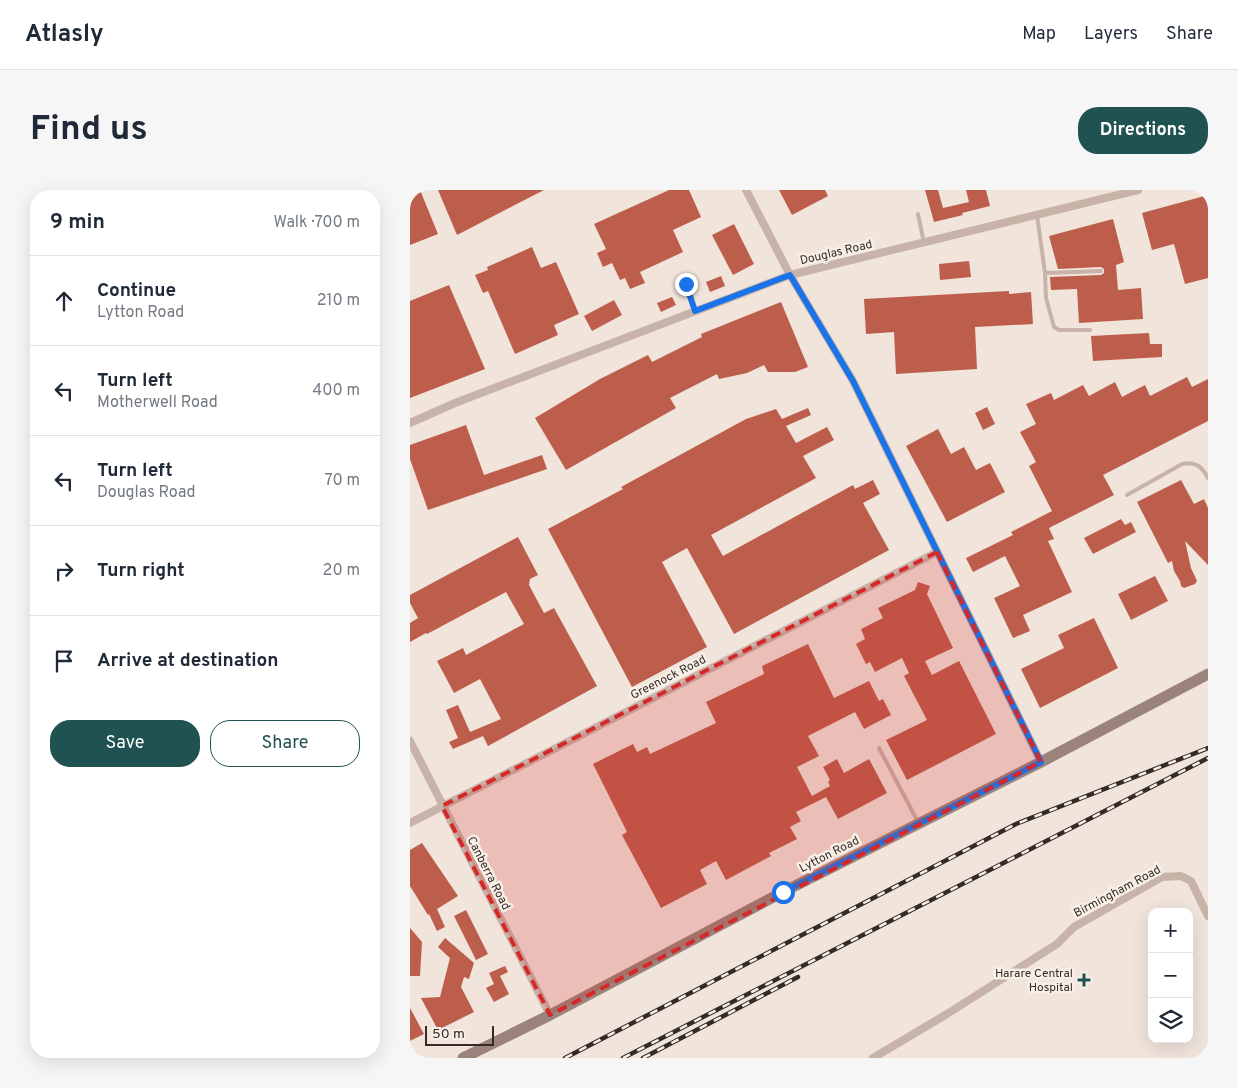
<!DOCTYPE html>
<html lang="en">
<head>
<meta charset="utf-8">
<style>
  :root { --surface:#fff; --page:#f6f6f7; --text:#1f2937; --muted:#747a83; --line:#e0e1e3; --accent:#205251 }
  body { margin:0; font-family:Overpass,sans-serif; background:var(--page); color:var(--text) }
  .controls { position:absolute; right:15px; bottom:15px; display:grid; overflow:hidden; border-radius:10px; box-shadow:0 5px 20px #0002 }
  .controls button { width:45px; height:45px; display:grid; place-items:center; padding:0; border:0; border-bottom:1px solid var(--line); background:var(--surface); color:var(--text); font:25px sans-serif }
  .scale { position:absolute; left:15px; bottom:12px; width:69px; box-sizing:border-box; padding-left:5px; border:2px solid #342a28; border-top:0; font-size:14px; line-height:18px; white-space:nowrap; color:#342a28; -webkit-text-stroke:4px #f8efe7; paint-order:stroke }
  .stop { position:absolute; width:15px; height:15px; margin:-11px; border:4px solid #1a73e8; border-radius:50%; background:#fff }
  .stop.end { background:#1a73e8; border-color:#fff; box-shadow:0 1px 5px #0008 }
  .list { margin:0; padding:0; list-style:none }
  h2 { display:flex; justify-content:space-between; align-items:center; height:65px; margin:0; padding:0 20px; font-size:21px }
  h2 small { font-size:16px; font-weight:400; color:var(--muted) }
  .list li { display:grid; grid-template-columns:32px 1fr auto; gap:15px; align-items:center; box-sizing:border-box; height:90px; padding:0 20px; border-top:1px solid var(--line) }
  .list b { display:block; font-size:19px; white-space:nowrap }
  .list p { margin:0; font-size:16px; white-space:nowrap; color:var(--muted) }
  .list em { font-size:16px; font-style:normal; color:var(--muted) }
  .actions { display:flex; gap:10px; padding:15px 20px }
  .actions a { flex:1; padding:11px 0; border:1px solid var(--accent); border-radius:20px; text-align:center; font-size:18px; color:var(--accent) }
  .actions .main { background:var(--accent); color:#fff }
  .icon { flex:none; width:28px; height:28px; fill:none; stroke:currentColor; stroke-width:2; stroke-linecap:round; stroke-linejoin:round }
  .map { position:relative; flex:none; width:798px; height:868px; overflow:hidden; border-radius:20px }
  header { display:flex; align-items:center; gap:30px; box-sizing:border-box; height:70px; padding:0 25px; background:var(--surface); border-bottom:1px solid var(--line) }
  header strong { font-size:24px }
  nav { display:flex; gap:28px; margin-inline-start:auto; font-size:18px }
  .intro { display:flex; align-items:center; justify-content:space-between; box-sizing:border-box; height:120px; padding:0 30px }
  h1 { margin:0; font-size:35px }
  .button { padding:12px 22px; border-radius:20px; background:var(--accent); color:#fff; font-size:18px; font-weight:700 }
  main { display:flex; gap:30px; padding:0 30px }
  aside { flex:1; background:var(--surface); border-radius:20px; box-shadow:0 5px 20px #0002 }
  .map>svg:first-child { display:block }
</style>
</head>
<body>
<header>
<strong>Atlasly</strong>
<nav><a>Map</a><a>Layers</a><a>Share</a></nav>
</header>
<div class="intro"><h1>Find us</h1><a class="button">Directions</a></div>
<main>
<aside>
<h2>9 min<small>Walk · 700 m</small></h2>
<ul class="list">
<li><svg class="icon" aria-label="ahead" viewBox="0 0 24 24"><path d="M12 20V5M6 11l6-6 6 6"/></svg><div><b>Continue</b><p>Lytton Road</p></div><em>210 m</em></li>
<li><svg class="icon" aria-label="left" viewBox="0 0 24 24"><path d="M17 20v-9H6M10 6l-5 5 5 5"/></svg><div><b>Turn left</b><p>Motherwell Road</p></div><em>400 m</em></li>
<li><svg class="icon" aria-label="left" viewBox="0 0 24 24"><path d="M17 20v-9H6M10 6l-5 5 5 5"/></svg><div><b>Turn left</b><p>Douglas Road</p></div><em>70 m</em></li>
<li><svg class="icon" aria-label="right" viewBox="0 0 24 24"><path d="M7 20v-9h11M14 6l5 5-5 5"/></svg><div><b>Turn right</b></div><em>20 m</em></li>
<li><svg class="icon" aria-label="arrive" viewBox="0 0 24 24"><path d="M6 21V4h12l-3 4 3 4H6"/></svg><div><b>Arrive at destination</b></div></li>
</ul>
<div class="actions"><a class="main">Save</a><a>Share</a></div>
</aside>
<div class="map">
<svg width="798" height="868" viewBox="0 0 798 868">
  <rect width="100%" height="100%" fill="#f0e4db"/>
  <!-- building -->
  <g fill="#bd5e4c">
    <polygon points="0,0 10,0 28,44 0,55"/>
    <polygon points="28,0 134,0 47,45"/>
    <polygon points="259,0 279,0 291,27 263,40 273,62 230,82 235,93 220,99 215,88 210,90 202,73 193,77 187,63 196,59 184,34"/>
    <polygon points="369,0 415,0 418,6 382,25"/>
    <polygon points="515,0 528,0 533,18 559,12 556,0 576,0 580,16 552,23 553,25 524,32"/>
    <polygon points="798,5 798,88 775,94 764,54 742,60 732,23"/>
    <polygon points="703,29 714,72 706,75 708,100 731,98 733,129 669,133 667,99 641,100 640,87 691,85 694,83 694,79 691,77 648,79 639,46"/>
    <polygon points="324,34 344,74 323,85 302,45"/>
    <polygon points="122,57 131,78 146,72 169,124 144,135 148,145 105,164 78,101 73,103 65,85 78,80 77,77"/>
    <polygon points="559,71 561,87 530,90 529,74"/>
    <polygon points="311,86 315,96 300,102 296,92"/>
    <polygon points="39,95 75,179 0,208 0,111"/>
    <polygon points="599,101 599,104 621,102 623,134 565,137 567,179 486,184 484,142 456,144 454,109"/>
    <polygon points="262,107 266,115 251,122 247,113"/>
    <polygon points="204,110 212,125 182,141 174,126"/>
    <polygon points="371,112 398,177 385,182 358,182 354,175 337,183 309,189 307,184 260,208 266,218 156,280 125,228 190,189 238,165 242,172 292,147 291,144"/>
    <polygon points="739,143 740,154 752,154 752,167 683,171 681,146"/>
    <polygon points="777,187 782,197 798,189 798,231 693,285 704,305 639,338 644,349 638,351 662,402 613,425 620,441 603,448 584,408 610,396 595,366 563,382 556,368 603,345 601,342 642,321 619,276 626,272 610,242 626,234 616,214 641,203 644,210 673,195 679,206 705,192 712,207 735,195 740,206"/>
    <polygon points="577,217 585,234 573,240 565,223"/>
    <polygon points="398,218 401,225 376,236 386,253 417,237 424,250 393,266 406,288 301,345 313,366 443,295 445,299 463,290 470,304 453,313 479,360 324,444 277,358 252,372 297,457 222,497 138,339 213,299 211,297 336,229 366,219 372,229"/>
    <polygon points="56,235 74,285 132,265 137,279 18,320 0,269 0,255"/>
    <polygon points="528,239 541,264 554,257 566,280 580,273 595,302 537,332 496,256"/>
    <polygon points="771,290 784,314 794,309 798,318 798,375 775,351 781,378 787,391 785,394 774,398 771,396 770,391 764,381 762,371 758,373 727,312"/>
    <polygon points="711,329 715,335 721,332 726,342 683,364 674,348"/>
    <polygon points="108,347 128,385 120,389 119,395 134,423 144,418 187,496 78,556 73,546 43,559 39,552 48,548 36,520 48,515 60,542 91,529 70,489 44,503 27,471 53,458 56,465 114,434 96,402 17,444 16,443 0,452 0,433 8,428 0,413 0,405"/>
    <polygon points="745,386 758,411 721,430 708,404"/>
    <polygon points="508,392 520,396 517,404 543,458 515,471 522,485 549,471 586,544 497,590 476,550 517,530 494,486 499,483 492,468 465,482 460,472 456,474 446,454 455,449 451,439 473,428 468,418 505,400"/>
    <polygon points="684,428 708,478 630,518 611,479 654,458 648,445"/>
    <polygon points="398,454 424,508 459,491 469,511 473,509 481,525 454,539 445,522 398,546 409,566 387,577 402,606 420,596 418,592 420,590 413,577 427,569 434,583 459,569 477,603 428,629 416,607 386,622 391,631 380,637 387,649 359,663 361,666 316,690 306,671 290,680 297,694 251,718 212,645 217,642 183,574 223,554 227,562 237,557 240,564 306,533 296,512 354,484 352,476"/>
    <polygon points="12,653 48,706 27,719 35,737 27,741 19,724 18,725 0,696 0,660"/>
    <polygon points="56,720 78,764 66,770 44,726"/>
    <polygon points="0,738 12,752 10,786 0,786"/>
    <polygon points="35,748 64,773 59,789 54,787 51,797 64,822 28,840 11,808 30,807 40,768 28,757"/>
    <polygon points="95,776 98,782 90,786 99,804 84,812 76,798 84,794 79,783"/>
    <polygon points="0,818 14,844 0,851"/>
  </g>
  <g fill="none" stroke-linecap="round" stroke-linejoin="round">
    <!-- lane -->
    <g stroke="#c7b3a8" stroke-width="4">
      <polyline points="508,24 514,53"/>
      <polyline points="627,25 635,83 691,81"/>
      <polyline points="635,83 636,108 644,137 649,140 680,140"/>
      <polyline points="276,94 285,121"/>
      <path d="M717,305l55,-31c14,-3 20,3 26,14"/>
      <polyline points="469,558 508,632"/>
    </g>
    <!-- street -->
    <g stroke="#c7b3a8" stroke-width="8">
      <polyline points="336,0 380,85 443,191 631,572"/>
      <polyline points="0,233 45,213 380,85 728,0"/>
      <polyline points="0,551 140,825"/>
      <polyline points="0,633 527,362"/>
      <polyline points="463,868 537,824 647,754 664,737 752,687 771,686 781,691 798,726"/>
    </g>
    <!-- secondary -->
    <polyline stroke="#9a837a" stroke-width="11" points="53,868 140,825 373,702 631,572 798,484"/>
    <defs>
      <g id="rail">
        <polyline points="155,868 606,634 798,558"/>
        <polyline points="213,868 798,568"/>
        <polyline points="233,868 388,787"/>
      </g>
    </defs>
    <!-- rail casing -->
    <use href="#rail" stroke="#342a28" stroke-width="4.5"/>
    <!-- rail -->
    <use href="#rail" stroke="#f8efe7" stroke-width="2.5" stroke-dasharray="8" stroke-linecap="butt"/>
  </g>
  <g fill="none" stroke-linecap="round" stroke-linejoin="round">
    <!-- route -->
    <polyline stroke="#1a73e8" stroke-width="6" points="276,94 285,121 380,85 443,191 631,572 373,702"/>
  </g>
  <!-- marked area -->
  <path fill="#d62828" fill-opacity="0.2" stroke="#d62828" stroke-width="4" stroke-dasharray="10 6" stroke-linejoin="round" d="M527,362l104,210 -491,253 -108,-209z"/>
  <!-- markers -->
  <path fill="#205251" stroke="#f8efe7" stroke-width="2" d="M671.5 782.5h5v5h5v5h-5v5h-5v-5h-5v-5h5z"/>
  <g text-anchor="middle" stroke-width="5" stroke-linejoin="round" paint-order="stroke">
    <!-- street labels -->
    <g font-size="12" fill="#342a28" stroke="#f8efe7">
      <text transform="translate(426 62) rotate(-13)" y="4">Douglas Road</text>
      <text transform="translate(258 487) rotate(-27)" y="4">Greenock Road</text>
      <text transform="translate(419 664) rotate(-27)" y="4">Lytton Road</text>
      <text transform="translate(79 683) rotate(63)" y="4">Canberra Road</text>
      <text transform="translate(707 701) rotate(-28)" y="4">Birmingham Road</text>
    </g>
    <!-- poi labels -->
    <g font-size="12" fill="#342a28" stroke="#f8efe7" text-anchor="end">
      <text x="663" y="787">Harare Central<tspan x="663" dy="14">Hospital</tspan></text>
    </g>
  </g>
</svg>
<div class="controls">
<button>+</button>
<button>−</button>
<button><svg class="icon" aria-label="layers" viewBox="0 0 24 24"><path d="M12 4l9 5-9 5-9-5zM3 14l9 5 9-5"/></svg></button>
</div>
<div class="scale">50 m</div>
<div class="stop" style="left:373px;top:702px"></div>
<div class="stop end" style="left:276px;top:94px"></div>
</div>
</main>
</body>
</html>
